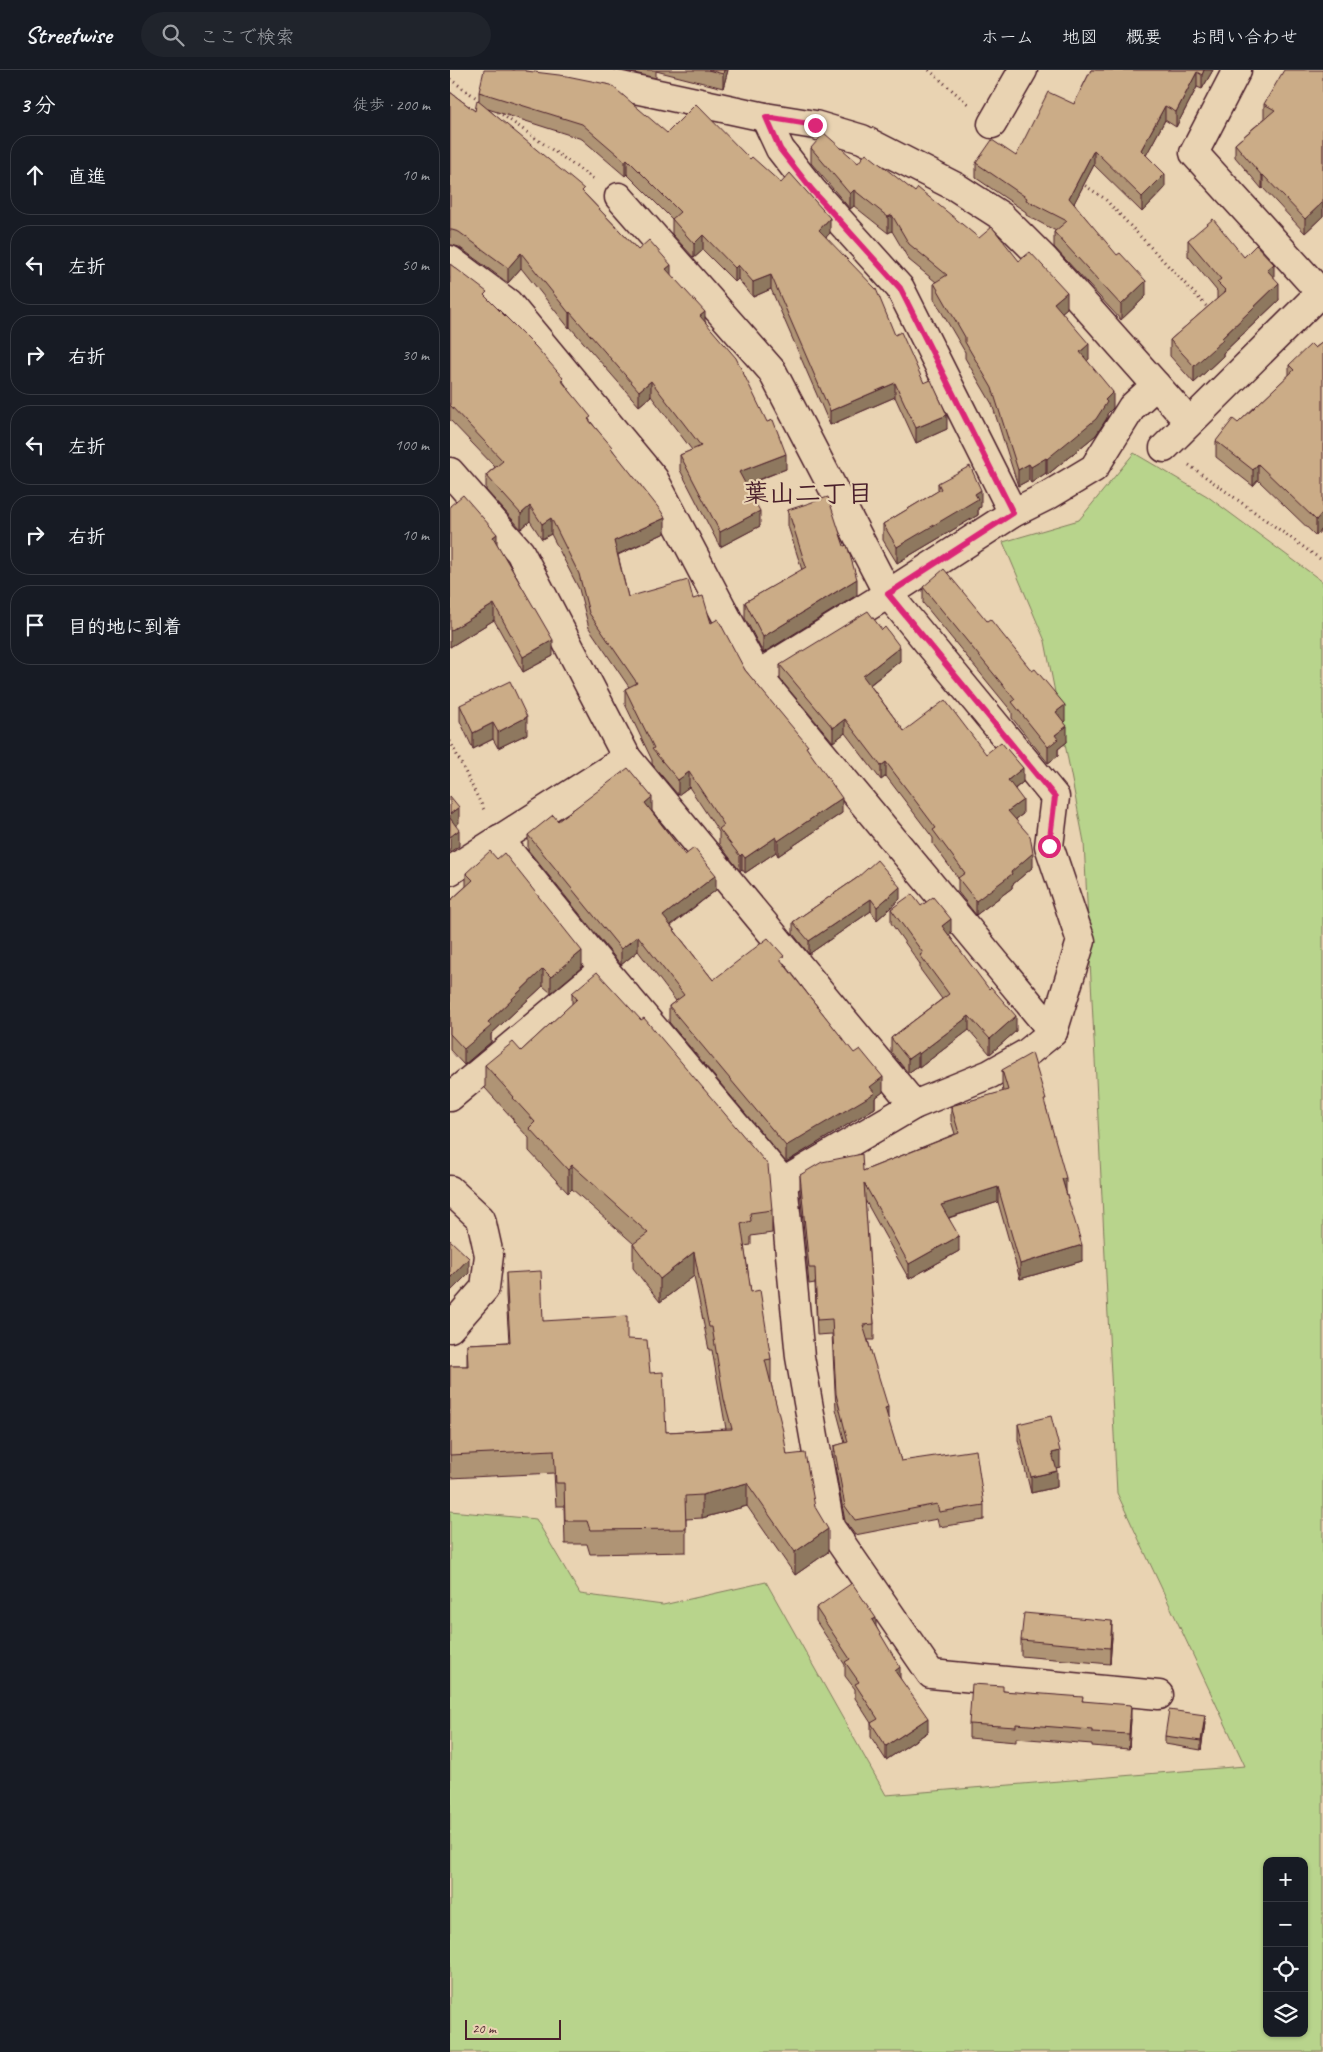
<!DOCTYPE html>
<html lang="ja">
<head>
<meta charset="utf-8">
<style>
  :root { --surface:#171b24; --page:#20242c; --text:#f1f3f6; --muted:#9ea1a6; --line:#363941 }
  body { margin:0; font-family:Caveat,"Klee One",sans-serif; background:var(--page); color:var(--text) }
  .controls { position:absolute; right:15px; bottom:15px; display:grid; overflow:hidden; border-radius:10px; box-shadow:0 1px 4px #0004 }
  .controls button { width:45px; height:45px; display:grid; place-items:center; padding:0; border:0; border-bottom:1px solid var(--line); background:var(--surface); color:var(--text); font:25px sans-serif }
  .scale { position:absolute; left:15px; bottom:12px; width:96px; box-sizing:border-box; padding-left:5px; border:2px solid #4a1f2b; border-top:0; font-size:14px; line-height:18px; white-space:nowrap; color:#4a1f2b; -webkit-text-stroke:4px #e9d3b2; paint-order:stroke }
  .stop { position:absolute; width:15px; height:15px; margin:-11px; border:4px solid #db2777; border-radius:50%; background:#fff }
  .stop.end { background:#db2777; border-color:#fff; box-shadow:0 1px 5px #0008 }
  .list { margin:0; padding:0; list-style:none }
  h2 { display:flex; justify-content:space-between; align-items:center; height:65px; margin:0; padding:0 20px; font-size:21px }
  h2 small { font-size:16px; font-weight:400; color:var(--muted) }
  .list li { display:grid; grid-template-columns:32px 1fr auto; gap:15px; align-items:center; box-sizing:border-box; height:80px; margin:0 10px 10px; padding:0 10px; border:1px solid var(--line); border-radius:20px }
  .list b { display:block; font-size:19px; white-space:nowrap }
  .list em { font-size:16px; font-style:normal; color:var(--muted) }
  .icon { flex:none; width:28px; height:28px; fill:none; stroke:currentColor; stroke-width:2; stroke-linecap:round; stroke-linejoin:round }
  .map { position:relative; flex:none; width:873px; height:1982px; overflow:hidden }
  header { display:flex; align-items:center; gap:30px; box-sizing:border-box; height:70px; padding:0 25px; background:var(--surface); border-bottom:1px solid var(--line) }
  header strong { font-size:24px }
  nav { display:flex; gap:28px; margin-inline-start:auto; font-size:18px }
  .search { width:350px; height:45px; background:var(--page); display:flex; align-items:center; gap:12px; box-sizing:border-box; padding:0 18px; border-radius:28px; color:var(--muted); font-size:19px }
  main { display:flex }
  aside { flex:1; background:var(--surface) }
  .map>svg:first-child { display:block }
</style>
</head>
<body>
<header>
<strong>Streetwise</strong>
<div class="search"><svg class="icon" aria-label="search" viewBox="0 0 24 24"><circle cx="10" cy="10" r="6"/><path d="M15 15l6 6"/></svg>ここで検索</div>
<nav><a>ホーム</a><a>地図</a><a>概要</a><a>お問い合わせ</a></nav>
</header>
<main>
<aside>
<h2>3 分<small>徒歩 · 200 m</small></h2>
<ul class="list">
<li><svg class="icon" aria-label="ahead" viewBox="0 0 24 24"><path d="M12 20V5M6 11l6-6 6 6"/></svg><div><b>直進</b></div><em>10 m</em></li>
<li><svg class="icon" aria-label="left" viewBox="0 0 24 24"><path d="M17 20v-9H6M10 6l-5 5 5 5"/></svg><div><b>左折</b></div><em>50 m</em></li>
<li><svg class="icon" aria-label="right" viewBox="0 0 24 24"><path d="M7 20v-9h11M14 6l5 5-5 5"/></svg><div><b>右折</b></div><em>30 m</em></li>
<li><svg class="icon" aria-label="left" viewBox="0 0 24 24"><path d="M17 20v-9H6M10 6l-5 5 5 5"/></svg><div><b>左折</b></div><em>100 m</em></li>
<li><svg class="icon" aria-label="right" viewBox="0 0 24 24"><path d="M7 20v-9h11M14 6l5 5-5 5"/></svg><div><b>右折</b></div><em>10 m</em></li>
<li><svg class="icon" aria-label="arrive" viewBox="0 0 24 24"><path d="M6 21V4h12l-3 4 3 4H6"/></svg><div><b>目的地に到着</b></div></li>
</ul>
</aside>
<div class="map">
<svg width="873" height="1982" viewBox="0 0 873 1982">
  <rect width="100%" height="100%" fill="#e9d3b2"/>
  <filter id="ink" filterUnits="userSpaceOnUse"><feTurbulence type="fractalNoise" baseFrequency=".02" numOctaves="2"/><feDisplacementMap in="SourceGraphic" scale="10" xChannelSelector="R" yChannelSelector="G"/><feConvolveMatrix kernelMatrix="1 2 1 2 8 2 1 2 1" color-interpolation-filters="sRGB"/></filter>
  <g filter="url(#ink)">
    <!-- green -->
    <path fill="#b8d48c" stroke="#817a5c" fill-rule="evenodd" d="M684,383l73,43 116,86v1470h-873v-541l86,8 44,75 83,11 103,-23 120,213 359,-29 -128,-273 -33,-651 -39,-201 -42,-99 76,-22zM817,1791h37v172h-37z"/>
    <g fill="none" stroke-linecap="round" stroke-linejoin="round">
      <defs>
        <g id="minor">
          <polyline points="78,0 120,5 315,47 365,55 412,69 506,117 551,146 595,190 739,352"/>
          <polyline points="787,0 744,83 871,223"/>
          <polyline points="315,47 330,79 362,120 450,218 563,443"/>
          <polyline points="542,54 573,0"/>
          <polyline points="169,127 322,301 438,524 605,727 599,776 631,871 603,962 577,983 540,1004 464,1035 333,1112"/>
          <polyline points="0,190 58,233 204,409 307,605 603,962"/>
          <polyline points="714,378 873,220"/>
          <polyline points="0,402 70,482 177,688 464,1035"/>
          <polyline points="307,605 438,524 563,443 599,425 644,398 682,337 706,315"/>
          <polyline points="49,769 154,899 333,1112 350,1287 380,1457 481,1604 709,1625"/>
          <polyline points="0,801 177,688"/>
          <polyline points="0,1027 151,901"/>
          <polyline points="0,1120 31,1149 39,1185 35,1218 0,1258"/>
        </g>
      </defs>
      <!-- minor casing -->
      <use href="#minor" stroke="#4a1f2b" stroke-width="31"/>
      <!-- path -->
      <g stroke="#4a1f2b" stroke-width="3" stroke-dasharray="1 4" stroke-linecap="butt">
        <polyline points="479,0 518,34"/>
        <polyline points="0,9 32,32"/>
        <polyline points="44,39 145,110"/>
        <polyline points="631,113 654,128 760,240"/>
        <polyline points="739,395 873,491"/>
        <polyline points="0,671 35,742"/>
      </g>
      <!-- minor -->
      <use href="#minor" stroke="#e9d3b2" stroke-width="28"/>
    </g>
    <!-- wall -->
    <g fill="#af9474" stroke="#4a1f2b">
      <polygon points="171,0 278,0 273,18 206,1 206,8"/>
      <polygon points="641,0 763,0 752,19 747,17 726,57 715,50 696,85 715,118 692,142 644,95 624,133 696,226 671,250 604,177 604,162 606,161 576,145 576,142 526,108 526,93 566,86 624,34"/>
      <polygon points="873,0 873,146 855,163 813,118 812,119 785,87 785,74 815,48 814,48 814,34"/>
      <polygon points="0,22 25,41 29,31 29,22 217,63 300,89 380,163 376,167 445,265 474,313 497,359 466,373 445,327 380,355 321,219 303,227 288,209 285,212 253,180 244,188 222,164 222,149 177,104 175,106 132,69 38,39 134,123 188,180 221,205 255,251 336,399 296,415 310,456 270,477 230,400 230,385 242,380 201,326 189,336 120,257 119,258 71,198 58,213 9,177 2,175 0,175"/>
      <polygon points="361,78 408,93 465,122 529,168 569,191 617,238 612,242 639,289 637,291 663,338 657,344 657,348 646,365 597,405 596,403 581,413 579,410 568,416 542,334 515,288 515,282 484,229 484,213 486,212 459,190 442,161 438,163 404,136 400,139 361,93"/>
      <polygon points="738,170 794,187 824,208 829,230 773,283 773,286 744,313 720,286 720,270 767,229 767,221 738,186"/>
      <polygon points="0,194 37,228 113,311 141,352 162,379 215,463 168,485 178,527 243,529 295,600 358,680 392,743 328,786 326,782 295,803 292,799 290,801 269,774 269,762 239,717 228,725 202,694 202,690 175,634 175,619 179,617 139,558 129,519 101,464 92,469 80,451 71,459 36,420 36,405 45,397 0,350"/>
      <polygon points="873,272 866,466 808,410 803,416 766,387 766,371 788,353 839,305 839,295 865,278"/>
      <polygon points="488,413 531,437 528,438 528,445 447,493 433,470 433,454 488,421"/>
      <polygon points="338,440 407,525 313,583 295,548 295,532 352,500 338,456"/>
      <polygon points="47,474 103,586 73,602 44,550 0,577"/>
      <polygon points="473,517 537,551 615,651 614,652 617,672 608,679 608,686 598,693 562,648 562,642 473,533"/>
      <polygon points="432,560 450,591 420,615 454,661 536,684 573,712 565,719 573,744 566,749 583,797 562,815 562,818 526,845 508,822 508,808 483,774 483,768 436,706 431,710 395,663 383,672 330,609 330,595"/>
      <polygon points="10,635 77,664 48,678 43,669 23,679 10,651"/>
      <polygon points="202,742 235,785 266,820 221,856 263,910 334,893 433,1022 425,1028 425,1038 336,1092 219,952 219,936 226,931 188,881 171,895 78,780 78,765"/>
      <polygon points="16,803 132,897 101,923 93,916 41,964 41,972 14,995 0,980 0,831 16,816"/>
      <polygon points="407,808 450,829 427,850 421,841 359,884 343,864 343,852"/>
      <polygon points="471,836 501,864 499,865 566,961 540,984 519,960 469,998 468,996 458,1003 441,982 441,968 492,929 470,899 470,894 441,853 441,839"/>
      <polygon points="122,923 322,1140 322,1163 301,1166 301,1175 294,1176 301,1222 321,1289 321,1313 337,1385 365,1437 378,1482 345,1505 297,1436 252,1448 236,1449 236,1482 140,1484 137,1474 115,1474 114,1436 106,1436 104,1403 0,1408 0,1296 17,1296 17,1274 59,1272 56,1226 56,1203 93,1251 177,1269 200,1303 216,1362 276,1359 262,1280 259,1280 244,1206 210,1232 183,1198 183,1174 184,1174 122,1119 118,1123 79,1081 79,1068 63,1051 63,1049 35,1018 35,995 71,981 122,934"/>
      <polygon points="552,1000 596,1037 632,1191 570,1209 548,1132 499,1148 509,1181 459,1209 415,1130 424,1254 424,1270 418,1270 438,1350 451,1391 534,1435 534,1450 489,1457 487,1449 405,1465 395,1451 384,1391 384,1376 395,1373 386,1339 382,1264 367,1265 365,1213 359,1214 350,1120 350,1105 413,1101 505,1064 501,1051 501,1036 553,1022 552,1015"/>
      <polygon points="568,1354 610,1397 606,1398 607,1417 581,1423 568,1370"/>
      <polygon points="366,1538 426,1556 450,1608 478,1662 436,1690 421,1667 421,1653 405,1628 405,1619 395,1606 395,1595 366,1551"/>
      <polygon points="662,1567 660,1594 571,1586 571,1570"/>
      <polygon points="553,1621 633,1631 681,1649 679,1679 642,1676 642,1674 566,1668 566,1672 519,1668 519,1654"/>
      <polygon points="755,1653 751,1680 715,1674 715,1666"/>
    </g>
    <!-- shaded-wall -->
    <g fill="#8e785e" stroke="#4a1f2b">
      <polygon points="274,0 278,0 273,18 273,4"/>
      <polygon points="754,0 763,0 752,19 752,5"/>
      <polygon points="747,2 747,17 726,57 726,42"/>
      <polygon points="715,36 715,50 691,95 691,80"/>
      <polygon points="644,80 644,95 619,143 619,128"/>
      <polygon points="177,89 177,104 175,106 175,91"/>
      <polygon points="715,104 715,118 692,142 692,127"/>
      <polygon points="813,105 813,118 812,119 812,106"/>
      <polygon points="404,120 404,136 400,139 400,124"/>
      <polygon points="873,132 873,146 855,163 855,149"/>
      <polygon points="442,145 442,161 438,163 438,147"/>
      <polygon points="380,148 380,163 369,175 369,160"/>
      <polygon points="253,165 253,180 244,188 244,174"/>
      <polygon points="71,183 71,198 58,213 58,198"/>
      <polygon points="824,194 824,210 817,200"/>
      <polygon points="221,195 221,210 216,199"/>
      <polygon points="288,195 288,209 285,212 285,198"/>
      <polygon points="321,205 321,219 303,227 303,212"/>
      <polygon points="696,211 696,226 671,250 671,235"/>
      <polygon points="829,213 829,230 773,283 773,286 744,313 744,296 772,268"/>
      <polygon points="617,222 617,238 604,249 604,233"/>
      <polygon points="120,242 120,257 119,258 119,243"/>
      <polygon points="255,242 255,257 250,246"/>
      <polygon points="639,274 639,289 630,297 630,282"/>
      <polygon points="201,311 201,326 189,336 189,321"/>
      <polygon points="445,313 445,327 380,355 380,341"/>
      <polygon points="663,322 663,338 657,344 657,348 646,365 597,405 597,389"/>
      <polygon points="497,345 497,359 466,373 466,358"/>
      <polygon points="336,384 336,399 289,417 289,402"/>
      <polygon points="596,388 596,403 581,413 581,397"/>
      <polygon points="579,394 579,410 568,416 568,400"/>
      <polygon points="808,394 808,410 803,416 803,400"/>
      <polygon points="531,420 531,437 528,438 528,445 447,493 447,477"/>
      <polygon points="80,436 80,451 71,459 71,444"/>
      <polygon points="310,441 310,456 270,477 270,462"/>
      <polygon points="873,442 873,458 866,466 866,450"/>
      <polygon points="101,448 101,464 92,469 92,454"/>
      <polygon points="215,448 215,463 164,486 164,471"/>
      <polygon points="47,464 47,480 43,467"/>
      <polygon points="407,509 407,525 313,583 313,567"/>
      <polygon points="44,534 44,550 0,577 0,561"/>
      <polygon points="103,570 103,586 73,602 73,587"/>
      <polygon points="450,577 450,591 413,620 413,606"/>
      <polygon points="615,635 615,651 606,658 606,642"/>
      <polygon points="77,647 77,664 48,678 48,662"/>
      <polygon points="395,649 395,663 383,672 383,658"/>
      <polygon points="43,653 43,669 23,679 23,663"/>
      <polygon points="617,656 617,672 608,679 608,686 598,693 598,677 605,665"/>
      <polygon points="436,692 436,706 431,710 431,696"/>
      <polygon points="573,698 573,712 558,724 558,710"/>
      <polygon points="239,702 239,717 228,725 228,710"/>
      <polygon points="202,727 202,743 195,733"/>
      <polygon points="392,728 392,743 328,786 328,771"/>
      <polygon points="573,730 573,744 558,755 558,741"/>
      <polygon points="9,737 9,753 0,760 0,744"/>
      <polygon points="9,760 9,776 0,782 0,767"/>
      <polygon points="326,767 326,782 295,803 295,788"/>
      <polygon points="583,783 583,797 562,815 562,818 526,845 526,831"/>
      <polygon points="292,784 292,799 290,801 290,786"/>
      <polygon points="266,805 266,820 213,861 213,846"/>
      <polygon points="450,817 450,829 427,850 427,837"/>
      <polygon points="421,829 421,841 359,884 359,871"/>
      <polygon points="501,849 501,864 492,871 492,856"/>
      <polygon points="188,866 188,881 171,895 171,879"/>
      <polygon points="132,881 132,897 101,923 101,907"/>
      <polygon points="93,899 93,916 41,964 41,972 14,995 14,979 38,952"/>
      <polygon points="519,946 519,960 469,998 469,984"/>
      <polygon points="566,946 566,961 540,984 540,969"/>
      <polygon points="468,982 468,996 458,1003 458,989"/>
      <polygon points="433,1007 433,1022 425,1028 425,1038 336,1092 336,1076"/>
      <polygon points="122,1095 122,1119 118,1123 118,1100"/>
      <polygon points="616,1108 616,1123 612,1109"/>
      <polygon points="548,1117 548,1132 491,1150 491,1135"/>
      <polygon points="509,1166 509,1181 459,1209 459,1194"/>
      <polygon points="632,1175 632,1191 570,1209 570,1194"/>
      <polygon points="244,1182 244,1206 210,1232 210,1209"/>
      <polygon points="19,1188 19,1203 1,1221 1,1207"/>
      <polygon points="438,1337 438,1353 435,1338"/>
      <polygon points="610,1381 610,1397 602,1399 602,1383"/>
      <polygon points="607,1401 607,1417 581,1423 581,1407"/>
      <polygon points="297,1413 297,1436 252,1448 252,1425"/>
      <polygon points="378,1459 378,1482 345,1505 345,1482"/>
      <polygon points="426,1548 426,1561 422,1550"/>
      <polygon points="662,1551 662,1567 660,1594 660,1578"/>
      <polygon points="450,1597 450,1611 445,1601"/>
      <polygon points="681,1635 681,1649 679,1679 679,1664"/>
      <polygon points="755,1645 755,1653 751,1680 751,1671"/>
      <polygon points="478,1648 478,1662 436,1690 436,1676"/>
    </g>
    <!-- building -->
    <g fill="#cbac87" stroke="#4a1f2b">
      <polygon points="34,0 74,0 76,1 117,6 161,15 217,63 246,34 300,89 302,87 331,113 340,103 380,148 369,160 426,219 445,265 451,262 474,313 481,310 497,345 466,358 445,313 380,341 321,205 303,212 288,195 285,198 253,165 244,174 222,149 230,142 177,89 175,91 132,54 29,22"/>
      <polygon points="258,0 274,0 273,4"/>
      <polygon points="641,0 754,0 752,5 747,2 726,42 715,36 691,80 715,104 692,127 644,80 619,128 667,185 670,183 696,211 671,235 604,162 617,151 576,130 577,128 526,93 542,70 566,86 598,22 624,34"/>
      <polygon points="834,0 873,0 873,132 855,149 813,105 812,106 785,74 825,40 814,34"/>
      <polygon points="0,22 25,41 27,30 134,119 132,121 188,180 199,170 221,195 216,199 255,242 250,246 286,288 317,352 323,350 336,384 289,402 310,441 270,462 230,385 251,376 201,311 189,321 120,242 119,243 71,183 58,198 9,162 2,160 0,160"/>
      <polygon points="374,63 408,93 416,83 465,122 468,118 529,168 542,157 569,191 580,182 617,222 604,233 639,274 630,282 663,322 655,330 657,332 646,349 597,389 596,388 581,397 579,394 568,400 542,318 515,272 515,267 484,213 497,205 459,174 442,145 438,147 404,120 400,124 361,78"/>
      <polygon points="763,149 794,187 806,175 824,194 817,200 829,213 772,268 773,270 744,296 720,270 776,221 767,212 771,209 738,170"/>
      <polygon points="0,194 37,222 34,225 86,277 113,308 111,310 141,347 138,349 162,377 161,378 211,441 215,448 164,471 178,527 238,510 243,529 253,526 261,553 268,549 295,600 358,676 356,677 392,728 328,771 326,767 295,788 292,784 290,786 269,759 274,755 239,702 228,710 202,679 204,678 175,619 187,613 139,543 129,504 101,448 92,454 80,436 71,444 36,405 53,391 0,335"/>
      <polygon points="873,272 873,442 866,450 808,394 803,400 766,371 783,349 788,353 844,300 839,295 861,274 865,278"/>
      <polygon points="520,396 531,420 525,424 528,429 447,477 433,454 491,419 488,413"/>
      <polygon points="13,425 47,464 43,467 103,570 73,587 44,534 0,561 0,436"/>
      <polygon points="378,427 394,476 397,475 407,509 313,567 295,532 356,497 338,440"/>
      <polygon points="494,499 537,551 540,549 582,601 585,599 615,635 606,642 617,656 605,665 608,669 598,677 562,632 565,630 473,517"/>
      <polygon points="418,541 432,560 435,557 450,577 413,606 454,661 495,630 536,684 551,672 573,698 558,710 573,730 558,741 580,766 583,783 561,802 562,804 526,831 508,808 515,803 483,760 486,758 436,692 431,696 395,649 383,658 330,595"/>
      <polygon points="60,611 77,647 48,662 43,653 23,663 10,635"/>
      <polygon points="178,698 202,727 195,733 235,785 244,778 266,805 213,846 263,910 318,868 334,886 330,889 404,983 410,979 433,1007 420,1017 425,1023 336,1076 219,936 234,925 188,866 171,879 78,765 103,745 108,751"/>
      <polygon points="0,726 9,737 0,744"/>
      <polygon points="0,748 9,760 0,767"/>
      <polygon points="40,781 47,789 54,783 132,881 101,907 93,899 38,952 41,956 14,979 0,964 0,831 23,810 16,803"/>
      <polygon points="427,790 450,817 427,837 421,829 359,871 343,852 407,808"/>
      <polygon points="462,824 471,836 483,827 501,849 492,856 539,919 541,917 566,946 540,969 519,946 469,984 468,982 458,989 441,968 499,924 470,885 473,883 441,839"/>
      <polygon points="147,902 191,950 194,948 318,1095 322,1140 300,1143 301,1151 291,1154 301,1222 310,1220 321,1289 315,1290 333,1361 337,1385 355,1383 365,1437 378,1459 345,1482 297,1413 252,1425 235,1426 236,1459 140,1460 137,1451 115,1451 114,1413 106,1413 104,1380 0,1385 0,1296 18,1296 17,1274 60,1272 56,1203 91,1201 93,1251 177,1246 177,1269 197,1270 200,1303 213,1302 216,1362 282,1359 274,1329 262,1257 259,1257 244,1182 210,1209 183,1174 198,1163 122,1095 118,1100 79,1058 85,1052 63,1028 64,1027 35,995 63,972 71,981 127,929 122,923"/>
      <polygon points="582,983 596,1030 594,1030 616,1108 612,1109 632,1175 570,1194 548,1117 491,1135 509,1166 459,1194 414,1113 424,1254 413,1255 438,1337 435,1338 451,1391 526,1380 534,1435 489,1442 487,1434 405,1450 395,1436 384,1376 398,1372 386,1324 382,1249 367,1250 365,1198 359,1198 350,1105 372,1092 412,1084 413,1101 509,1063 501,1036 558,1020 552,1000"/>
      <polygon points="0,1170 19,1188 1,1207 0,1206"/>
      <polygon points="601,1346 610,1381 602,1383 607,1401 581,1407 568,1354"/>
      <polygon points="402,1513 426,1548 422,1550 450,1597 445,1601 478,1648 436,1676 421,1653 428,1649 405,1614 409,1612 395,1592 400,1589 366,1538"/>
      <polygon points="574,1543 662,1551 660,1578 571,1570"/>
      <polygon points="522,1614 553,1616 553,1621 633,1627 632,1631 681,1635 679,1664 642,1662 642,1660 566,1654 566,1657 519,1654"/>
      <polygon points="719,1640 755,1645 751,1671 715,1666"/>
    </g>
  </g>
  <g fill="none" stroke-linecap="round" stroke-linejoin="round" filter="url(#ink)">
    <!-- route -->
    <polyline stroke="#db2777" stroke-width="6" points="365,55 316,47 330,79 362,120 450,218 563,443 438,524 605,727 599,776"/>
  </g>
  <g text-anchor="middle" stroke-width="4.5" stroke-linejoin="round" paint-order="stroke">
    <!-- neighbourhood labels -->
    <g font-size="26" font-weight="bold" fill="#4a1f2b" stroke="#e9d3b2">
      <text x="358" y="432">葉山二丁目</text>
    </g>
  </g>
</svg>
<div class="controls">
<button>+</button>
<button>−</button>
<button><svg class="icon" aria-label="locate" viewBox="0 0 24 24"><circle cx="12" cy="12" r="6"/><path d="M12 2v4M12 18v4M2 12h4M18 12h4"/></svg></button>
<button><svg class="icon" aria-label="layers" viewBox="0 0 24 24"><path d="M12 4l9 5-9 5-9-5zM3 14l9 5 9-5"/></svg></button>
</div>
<div class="scale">20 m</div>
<div class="stop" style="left:599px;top:776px"></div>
<div class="stop end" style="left:365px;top:55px"></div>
</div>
</main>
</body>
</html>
